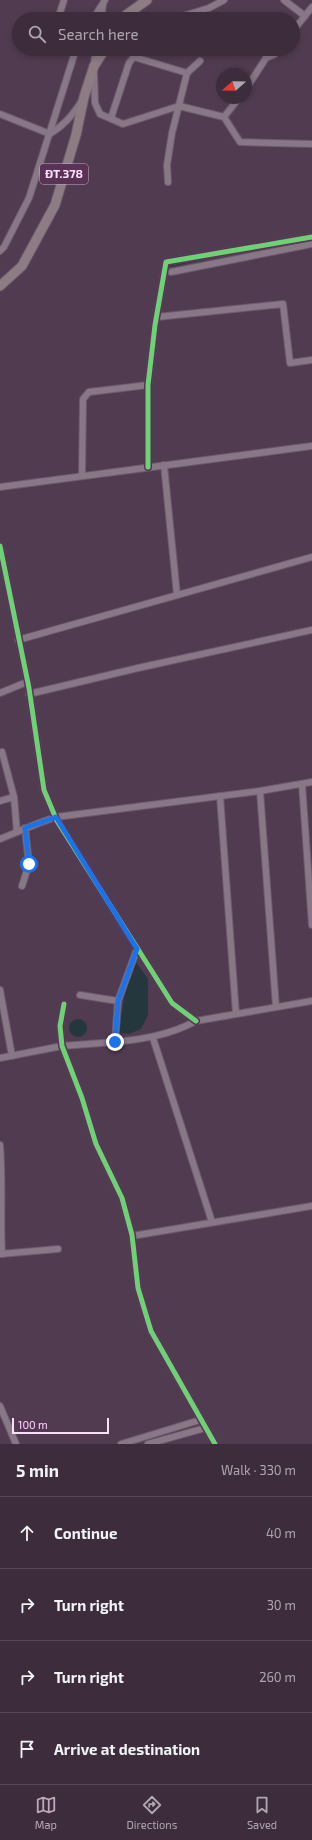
<!DOCTYPE html>
<html lang="en">
<head>
<meta charset="utf-8">
<style>
  :root { --surface:#3d2c3c; --page:#443443; --text:#f1f3f6; --muted:#ada7af; --line:#564856; --accent:#bfa7bd }
  body { margin:0; font-family:"Exo 2",sans-serif; background:var(--page); color:var(--text) }
  .compass { position:absolute; left:216px; top:68px; width:36px; height:36px; border-radius:50%; background:var(--surface); box-shadow:0 2px 6px #0003; rotate:250deg }
  .scale { position:absolute; left:12px; bottom:10px; width:97px; box-sizing:border-box; padding-left:4px; border:2px solid #fae1f7; border-top:0; font-size:11px; line-height:14px; white-space:nowrap; color:#fae1f7; -webkit-text-stroke:3px #5a3258; paint-order:stroke }
  .stop { position:absolute; width:12px; height:12px; margin:-9px; border:3px solid #1a73e8; border-radius:50%; background:#fff }
  .stop.end { background:#1a73e8; border-color:#fff; box-shadow:0 1px 4px #0008 }
  .list { margin:0; padding:0; list-style:none }
  h2 { display:flex; justify-content:space-between; align-items:center; height:52px; margin:0; padding:0 16px; font-size:17px }
  h2 small { font-size:13px; font-weight:400; color:var(--muted) }
  .list li { display:grid; grid-template-columns:26px 1fr auto; gap:12px; align-items:center; box-sizing:border-box; height:72px; padding:0 16px; border-top:1px solid var(--line) }
  .list b { display:block; font-size:15px; white-space:nowrap }
  .list em { font-size:13px; font-style:normal; color:var(--muted) }
  .icon { flex:none; width:22px; height:22px; fill:none; stroke:currentColor; stroke-width:2; stroke-linecap:round; stroke-linejoin:round }
  .map { position:relative; flex:none; width:312px; height:1444px; overflow:hidden }
  .search { position:absolute; background:var(--surface); box-shadow:0 2px 6px #0003; left:12px; right:12px; top:12px; height:44px; display:flex; align-items:center; gap:10px; box-sizing:border-box; padding:0 14px; border-radius:22px; color:var(--muted); font-size:15px }
  .sheet { height:340px; background:var(--surface) }
  nav { display:flex; justify-content:space-around; align-items:center; box-sizing:border-box; height:56px; border-top:1px solid var(--line); background:var(--surface); font-size:11px; color:var(--muted) }
  nav a { display:grid; justify-items:center; gap:2px }
  nav .on { color:var(--accent) }
  .map>svg:first-child { display:block }
</style>
</head>
<body>
<div class="map">
<svg width="312" height="1444" viewBox="0 0 312 1444">
  <rect width="100%" height="100%" fill="#513b50"/>
  <!-- water -->
  <g fill="#24373d">
    <path d="M136,962l12,17v36l-7,14 -12,5 -10,-1c3,-25 6,-48 17,-71z"/>
    <circle cx="78" cy="1028" r="9"/>
  </g>
  <g fill="none" stroke-linecap="round" stroke-linejoin="round">
    <!-- stream -->
    <polyline stroke="#24373d" stroke-width="2" points="168,266 222,255"/>
    <defs>
      <g id="street">
        <polyline points="284,0 305,16"/>
        <polyline points="58,19 64,0"/>
        <polyline points="93,19 105,0"/>
        <polyline points="101,19 103,5"/>
        <polyline points="173,19 209,8 224,0"/>
        <polyline points="293,31 312,7"/>
        <polyline points="134,57 187,73"/>
        <polyline points="94,63 96,49"/>
        <polyline points="94,72 95,103 100,114 123,124 179,106 224,117 240,142 312,144"/>
        <polyline points="246,89 266,58 275,54 279,49"/>
        <path d="M0,114l50,20c14,-9 22,-18 31,-32"/>
        <polyline points="224,117 239,98"/>
        <polyline points="111,118 129,63 140,49"/>
        <polyline points="168,182 167,165 172,133 187,73 200,61"/>
        <polyline points="0,251 4,247 29,198 76,49"/>
        <polyline points="171,272 312,244"/>
        <polyline points="157,317 283,304 290,363 312,360"/>
        <polyline points="164,465 177,595"/>
        <polyline points="148,467 148,385 155,325 166,262 312,237"/>
        <polyline points="82,476 83,399 89,392 148,385"/>
        <polyline points="0,487 312,446"/>
        <polyline points="0,546 29,688 44,790 57,821 172,1003 196,1021"/>
        <polyline points="18,640 312,557"/>
        <polyline points="0,693 27,682"/>
        <polyline points="29,694 138,668 312,630"/>
        <polyline points="0,753 2,752 14,797 17,832"/>
        <polyline points="302,784 312,925"/>
        <polyline points="260,791 276,1007"/>
        <polyline points="220,796 236,1014"/>
        <polyline points="0,801 14,797"/>
        <polyline points="0,839 39,823 56,817 260,791 312,782"/>
        <polyline points="22,886 29,864 25,828"/>
        <polyline points="0,990 12,1056"/>
        <polyline points="80,995 118,1001"/>
        <polyline points="64,1004 60,1026 62,1046 82,1098 96,1144 122,1198 132,1235 138,1288 151,1331 215,1444"/>
        <polyline points="153,1038 212,1222"/>
        <path d="M115,1042c29,-3 55,-7 81,-21l116,-20"/>
        <polyline points="0,1058 62,1046 115,1042 118,1001 137,949"/>
        <path d="M0,1145c3,37 0,73 2,109"/>
        <polyline points="132,1236 312,1206"/>
        <polyline points="0,1254 58,1249"/>
        <polyline points="0,1406 16,1444"/>
        <polyline points="121,1444 200,1420"/>
        <polyline points="148,1444 205,1428"/>
      </g>
      <g id="primary">
        <polyline points="124,19 126,15 147,0"/>
        <polyline points="0,286 22,266 55,205 76,135 84,97 94,66 105,49"/>
      </g>
    </defs>
    <!-- street casing -->
    <use href="#street" stroke="#6d596b" stroke-width="8"/>
    <!-- primary casing -->
    <use href="#primary" stroke="#6d596b" stroke-width="11"/>
    <!-- street -->
    <use href="#street" stroke="#887787" stroke-width="6"/>
    <!-- primary -->
    <use href="#primary" stroke="#8d7c84" stroke-width="9"/>
    <defs>
      <g id="cycleway">
        <polyline points="148,467 148,385 155,325 166,262 312,237"/>
        <polyline points="0,546 29,688 44,790 57,821 172,1003 196,1021"/>
        <polyline points="64,1004 60,1026 62,1046 82,1098 96,1144 122,1198 132,1235 138,1288 151,1331 215,1444"/>
      </g>
    </defs>
    <!-- cycleway casing -->
    <use href="#cycleway" stroke="#5a3258" stroke-width="8"/>
    <!-- cycleway -->
    <use href="#cycleway" stroke="#6cd273" stroke-width="5"/>
  </g>
  <g fill="none" stroke-linecap="round" stroke-linejoin="round">
    <!-- route -->
    <polyline stroke="#1a73e8" stroke-width="5" points="29,864 25,828 56,817 137,949 118,1001 115,1042"/>
  </g>
  <g text-anchor="middle" stroke-width="4" stroke-linejoin="round" paint-order="stroke">
    <!-- shield labels -->
    <rect fill="#5a3258" stroke="#caacc7" stroke-width="1" x="40" y="164" width="48" height="20" rx="3"/>
    <g font-size="12" font-weight="bold" fill="#fae1f7">
      <text x="64" y="178">ĐT.378</text>
    </g>
  </g>
</svg>
<svg class="compass" viewBox="-18 -18 36 36"><path d="M0-13l5 13h-10z" fill="#e53935"/><path d="M0 13l5-13h-10z" fill="#ada7af"/></svg>
<div class="scale">100 m</div>
<div class="stop" style="left:29px;top:864px"></div>
<div class="stop end" style="left:115px;top:1042px"></div>
<div class="search"><svg class="icon" aria-label="search" viewBox="0 0 24 24"><circle cx="10" cy="10" r="6"/><path d="M15 15l6 6"/></svg>Search here</div>
</div>
<section class="sheet">
<h2>5 min<small>Walk · 330 m</small></h2>
<ul class="list">
<li><svg class="icon" aria-label="ahead" viewBox="0 0 24 24"><path d="M12 20V5M6 11l6-6 6 6"/></svg><div><b>Continue</b></div><em>40 m</em></li>
<li><svg class="icon" aria-label="right" viewBox="0 0 24 24"><path d="M7 20v-9h11M14 6l5 5-5 5"/></svg><div><b>Turn right</b></div><em>30 m</em></li>
<li><svg class="icon" aria-label="right" viewBox="0 0 24 24"><path d="M7 20v-9h11M14 6l5 5-5 5"/></svg><div><b>Turn right</b></div><em>260 m</em></li>
<li><svg class="icon" aria-label="arrive" viewBox="0 0 24 24"><path d="M6 21V4h12l-3 4 3 4H6"/></svg><div><b>Arrive at destination</b></div></li>
</ul>
</section>
<nav>
<a class="on"><svg class="icon" aria-label="map" viewBox="0 0 24 24"><path d="M3 6l6-2 6 2 6-2v14l-6 2-6-2-6 2zM9 4v14M15 6v14"/></svg>Map</a>
<a><svg class="icon" aria-label="directions" viewBox="0 0 24 24"><path d="M12 3l9 9-9 9-9-9zM9 14v-3h6M13 9l2 2-2 2"/></svg>Directions</a>
<a><svg class="icon" aria-label="saved" viewBox="0 0 24 24"><path d="M7 4h10v16l-5-4-5 4z"/></svg>Saved</a>
</nav>
</body>
</html>
